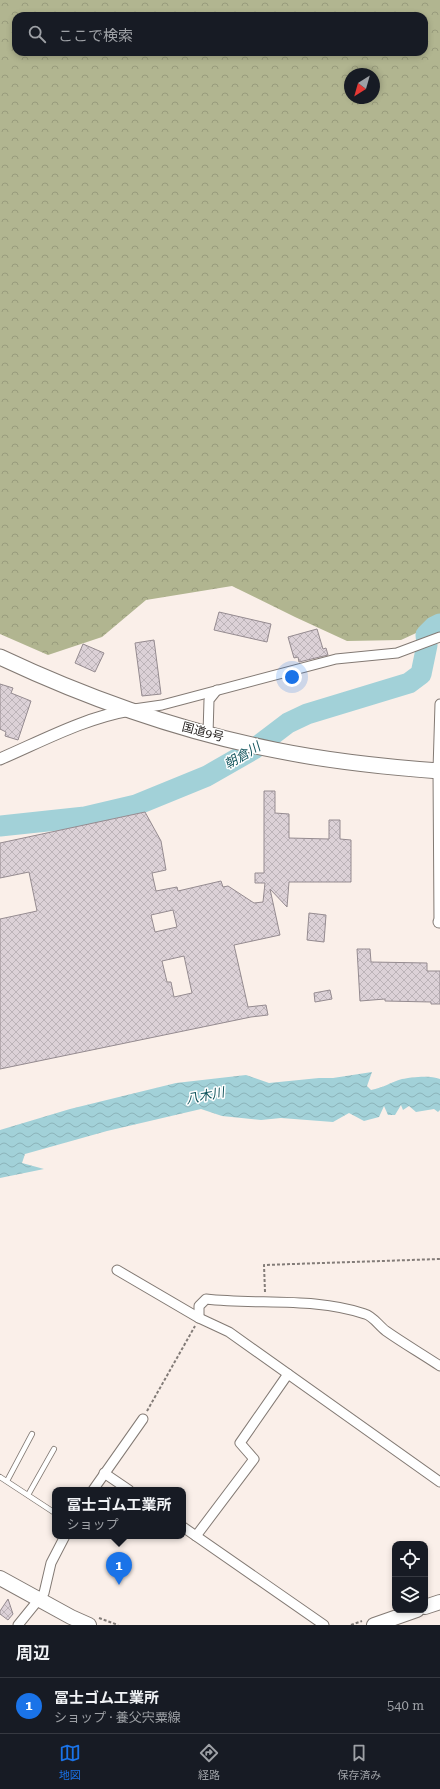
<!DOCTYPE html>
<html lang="ja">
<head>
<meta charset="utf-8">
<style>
  :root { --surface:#171b24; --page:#20242c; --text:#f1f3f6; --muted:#9ea1a6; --line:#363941; --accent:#1a73e8 }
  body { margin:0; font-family:"Roboto Serif","Noto Sans JP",serif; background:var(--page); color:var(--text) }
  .controls { position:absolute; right:12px; bottom:12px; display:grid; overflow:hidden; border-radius:8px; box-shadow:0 2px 6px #0003 }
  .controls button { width:36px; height:36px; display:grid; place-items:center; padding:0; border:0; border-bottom:1px solid var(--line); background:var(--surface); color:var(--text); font:20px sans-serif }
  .compass { position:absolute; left:344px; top:68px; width:36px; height:36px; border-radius:50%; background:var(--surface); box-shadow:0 2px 6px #0003; rotate:217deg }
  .you { position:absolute; left:292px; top:677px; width:14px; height:14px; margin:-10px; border:3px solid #fff; border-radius:50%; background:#1a73e8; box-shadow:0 0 0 6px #1a73e833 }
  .badge { display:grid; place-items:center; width:26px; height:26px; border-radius:50%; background:var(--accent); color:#fff; font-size:13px; font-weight:700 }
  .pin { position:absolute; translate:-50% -33px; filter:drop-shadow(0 1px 2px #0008) }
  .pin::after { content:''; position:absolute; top:21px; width:14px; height:12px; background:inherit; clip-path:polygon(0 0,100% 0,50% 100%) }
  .popup { position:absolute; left:52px; top:1487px; width:134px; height:52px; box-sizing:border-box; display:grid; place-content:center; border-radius:8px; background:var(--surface); filter:drop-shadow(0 1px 3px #0005); font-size:13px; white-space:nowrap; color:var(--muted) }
  .popup b { font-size:15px; color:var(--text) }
  .popup::after { content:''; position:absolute; left:50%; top:100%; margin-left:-8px; border:8px solid transparent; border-top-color:var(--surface) }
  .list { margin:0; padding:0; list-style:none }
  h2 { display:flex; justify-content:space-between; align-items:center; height:52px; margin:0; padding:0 16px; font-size:17px }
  h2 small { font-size:13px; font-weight:400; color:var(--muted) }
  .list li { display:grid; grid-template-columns:26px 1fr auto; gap:12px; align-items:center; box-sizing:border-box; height:56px; padding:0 16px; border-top:1px solid var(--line) }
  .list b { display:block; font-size:15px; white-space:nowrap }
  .list p { margin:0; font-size:13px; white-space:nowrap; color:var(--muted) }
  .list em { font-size:13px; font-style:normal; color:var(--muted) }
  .icon { flex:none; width:22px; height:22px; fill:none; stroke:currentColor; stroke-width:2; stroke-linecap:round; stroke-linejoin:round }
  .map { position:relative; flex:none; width:440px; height:1625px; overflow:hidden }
  .search { position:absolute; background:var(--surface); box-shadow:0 2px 6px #0003; left:12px; right:12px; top:12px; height:44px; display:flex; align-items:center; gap:10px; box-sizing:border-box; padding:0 14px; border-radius:12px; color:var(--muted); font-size:15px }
  .sheet { height:108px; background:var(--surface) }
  nav { display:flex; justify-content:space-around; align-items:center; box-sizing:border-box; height:56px; border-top:1px solid var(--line); background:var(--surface); font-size:11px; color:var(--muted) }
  nav a { display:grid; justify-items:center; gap:2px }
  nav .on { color:var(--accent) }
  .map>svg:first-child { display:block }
</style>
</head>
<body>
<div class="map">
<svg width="440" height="1625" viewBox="0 0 440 1625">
  <defs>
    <pattern id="forest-crowns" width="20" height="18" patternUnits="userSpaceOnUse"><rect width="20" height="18" fill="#b1b590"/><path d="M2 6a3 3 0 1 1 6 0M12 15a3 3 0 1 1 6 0" fill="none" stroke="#989b7c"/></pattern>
    <pattern id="water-waves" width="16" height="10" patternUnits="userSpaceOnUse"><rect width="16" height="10" fill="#a2d1d8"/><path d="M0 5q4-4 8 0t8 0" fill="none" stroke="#8bb3b9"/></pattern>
    <pattern id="building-cross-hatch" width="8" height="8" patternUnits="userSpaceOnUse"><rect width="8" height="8" fill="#dcd1d7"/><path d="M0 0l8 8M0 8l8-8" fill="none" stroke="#bcb3b8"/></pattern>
  </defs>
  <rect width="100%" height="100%" fill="#faefe9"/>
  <!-- forest -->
  <path fill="url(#forest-crowns)" fill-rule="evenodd" d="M0,0h440v622l-39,18 -54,1 -52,-24 -63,-31 -86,14 -44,37 -54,18 -48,-21zM16,16h408v36h-408zM350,74h24v24h-24z"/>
  <!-- water -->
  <path fill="url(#water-waves)" d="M372,1072l-5,14 4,4c12,-2 20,-8 31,-11 10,-2 28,-4 38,0v31l-2,2 -4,-3 -18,3 -7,-6 -6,4 -2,-5 -6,10h-7l-4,-9 -5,11 -15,4 -15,-8 -16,9 -52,-4 -20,2 -39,-4 -21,-7 -94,22 -82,23 -3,9 22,6 -44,9v-48l70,-21 106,-26 70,-8 23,8 50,-5h14z"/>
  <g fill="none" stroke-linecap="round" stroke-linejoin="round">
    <!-- river -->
    <polyline stroke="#a2d1d8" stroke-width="21" points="0,826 85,817 136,805 207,776 254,749 288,723 307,714 409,683 421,674 427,645 426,635 434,627 440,624"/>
  </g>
  <!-- building -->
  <g fill="url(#building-cross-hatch)" stroke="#958b90" fill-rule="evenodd">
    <polygon points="219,612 271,624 267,642 214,630"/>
    <polygon points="317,629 323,649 326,648 328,655 299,662 298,657 294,658 288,637"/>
    <polygon points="154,640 161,694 142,696 135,643"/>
    <polygon points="83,644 104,653 95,672 75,663"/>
    <polygon points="0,684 13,688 11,693 31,701 18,740 5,736 6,732 0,729"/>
    <path d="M264,791h11v22l14,1v24l40,1v-19h11v19l11,1v42h-62l-2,25 -17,-18 10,46 -46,10 14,62 18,-2 2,10 -17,2 -251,52v-150l37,-8 -8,-39 -29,6v-35l145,-31 16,29 5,29 -14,3 4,18 21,-4 1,4 43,-10 2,6 5,-1 26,17 9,-1 2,-19h-10v-10h9zM173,910l4,17 -22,5 -4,-17zM184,956l8,37 -18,4 -3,-15h-4l-5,-21z"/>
    <polygon points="309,913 326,915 324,942 307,940"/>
    <polygon points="357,949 370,949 371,962 427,963 427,971 440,971 440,1004 431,1004 431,1002 385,1001 385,999 360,1001"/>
    <polygon points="330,990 332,999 315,1002 314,993"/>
    <polygon points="8,1599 13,1614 8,1620 0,1614 0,1611"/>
  </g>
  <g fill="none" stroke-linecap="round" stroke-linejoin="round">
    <defs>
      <g id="service">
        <polyline points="0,1477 55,1513"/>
        <polyline points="7,1481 32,1434"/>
        <polyline points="28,1495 54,1449"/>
      </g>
      <g id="minor">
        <polyline points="134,709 162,705 336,659 397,653 440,637"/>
        <polyline points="208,734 209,700 217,690"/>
        <polyline points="439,922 438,770 440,704"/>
        <polyline points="117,1270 199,1318 229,1332 440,1482"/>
        <path d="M199,1318v-12l7,-7c53,6 108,-2 159,15 8,2 14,12 21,17 17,12 36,23 54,35"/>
        <polyline points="104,1473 129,1490"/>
        <polyline points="93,1490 143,1419"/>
        <polyline points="183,1527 324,1625"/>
        <polyline points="196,1536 254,1459 240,1443 288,1374"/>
        <polyline points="18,1625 44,1593 51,1563 65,1536"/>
      </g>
      <g id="tertiary">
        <path d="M0,759c42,-18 84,-41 130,-49"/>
        <polyline points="439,922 440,922"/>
      </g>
      <g id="primary">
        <polyline points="0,1578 71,1617 89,1625"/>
        <polyline points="425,1607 440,1602"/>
        <polyline points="374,1625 417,1610"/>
      </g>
      <path id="trunk" d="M0,657c87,41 180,74 275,93 54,11 110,17 165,21"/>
    </defs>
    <!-- service casing -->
    <use href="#service" stroke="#837a74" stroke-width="6"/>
    <!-- minor casing -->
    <use href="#minor" stroke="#837a74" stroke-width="11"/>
    <!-- tertiary casing -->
    <use href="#tertiary" stroke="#837a74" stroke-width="13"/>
    <!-- primary casing -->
    <use href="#primary" stroke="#837a74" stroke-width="16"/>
    <!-- trunk casing -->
    <use href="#trunk" stroke="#837a74" stroke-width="17"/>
    <!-- path -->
    <g stroke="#837c78" stroke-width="2" stroke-dasharray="3 2" stroke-linecap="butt">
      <polyline points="265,1292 264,1265 440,1259"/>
      <polyline points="147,1411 195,1326"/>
      <polyline points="99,1618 118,1625"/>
      <polyline points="351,1625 362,1621"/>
    </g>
    <!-- service -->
    <use href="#service" stroke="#fff" stroke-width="4.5"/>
    <!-- minor -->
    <use href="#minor" stroke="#fff" stroke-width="9"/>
    <!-- tertiary -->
    <use href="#tertiary" stroke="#fff" stroke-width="11"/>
    <!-- primary -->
    <use href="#primary" stroke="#fff" stroke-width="14"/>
    <!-- trunk -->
    <use href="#trunk" stroke="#fff" stroke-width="15"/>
  </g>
  <g text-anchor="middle" stroke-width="3" stroke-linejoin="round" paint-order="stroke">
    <!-- street labels -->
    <g font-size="12" fill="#211d1b" stroke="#fff">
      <text transform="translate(203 732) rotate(15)" y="4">国道9号</text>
    </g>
    <!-- water labels -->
    <g font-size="13" font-style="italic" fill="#13555d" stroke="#fff">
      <text transform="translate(242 755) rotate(-31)" y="5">朝倉川</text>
      <text transform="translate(205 1095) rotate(-11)" y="5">八木川</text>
    </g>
  </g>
</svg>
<div class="controls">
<button><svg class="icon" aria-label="locate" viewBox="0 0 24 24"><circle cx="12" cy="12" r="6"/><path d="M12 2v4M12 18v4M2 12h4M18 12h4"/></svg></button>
<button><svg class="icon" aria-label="layers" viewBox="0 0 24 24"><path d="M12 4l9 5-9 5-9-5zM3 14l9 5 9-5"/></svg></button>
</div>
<svg class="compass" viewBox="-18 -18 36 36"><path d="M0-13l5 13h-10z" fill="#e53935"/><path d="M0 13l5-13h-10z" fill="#9ea1a6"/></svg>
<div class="you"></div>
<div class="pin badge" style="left:119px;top:1585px">1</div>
<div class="popup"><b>冨士ゴム工業所</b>ショップ</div>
<div class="search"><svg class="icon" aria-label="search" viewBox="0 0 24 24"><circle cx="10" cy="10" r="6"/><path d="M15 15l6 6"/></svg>ここで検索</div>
</div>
<section class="sheet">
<h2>周辺<small></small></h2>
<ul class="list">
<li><span class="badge">1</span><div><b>冨士ゴム工業所</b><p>ショップ · 養父宍粟線</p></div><em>540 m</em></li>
</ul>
</section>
<nav>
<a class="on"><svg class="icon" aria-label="map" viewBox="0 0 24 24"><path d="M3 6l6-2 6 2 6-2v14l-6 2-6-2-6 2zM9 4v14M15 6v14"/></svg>地図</a>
<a><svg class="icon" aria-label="directions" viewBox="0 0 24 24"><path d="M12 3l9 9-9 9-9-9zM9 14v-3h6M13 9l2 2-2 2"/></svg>経路</a>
<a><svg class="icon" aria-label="saved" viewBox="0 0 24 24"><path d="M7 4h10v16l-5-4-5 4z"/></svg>保存済み</a>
</nav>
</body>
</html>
